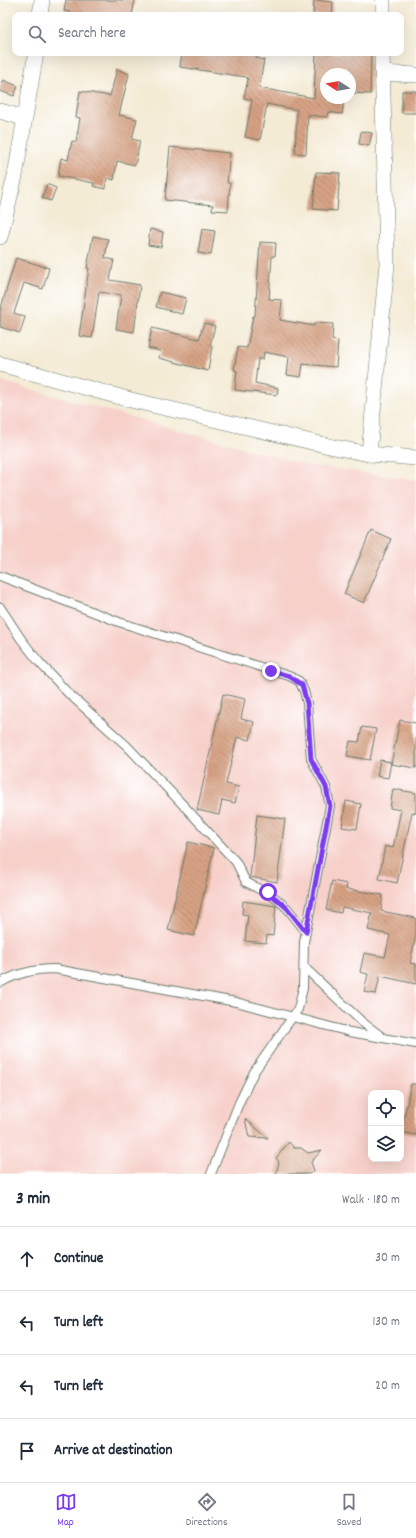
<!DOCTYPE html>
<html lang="en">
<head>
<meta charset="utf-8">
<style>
  :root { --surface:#fff; --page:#f6f6f7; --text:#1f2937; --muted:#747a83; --line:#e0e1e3; --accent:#7c3aed }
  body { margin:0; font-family:Dekko,sans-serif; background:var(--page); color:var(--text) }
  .controls { position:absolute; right:12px; bottom:12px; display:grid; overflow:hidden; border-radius:8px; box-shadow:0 4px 16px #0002 }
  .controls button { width:36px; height:36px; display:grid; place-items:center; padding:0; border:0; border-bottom:1px solid var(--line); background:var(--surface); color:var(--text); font:20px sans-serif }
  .compass { position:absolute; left:320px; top:68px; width:36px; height:36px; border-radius:50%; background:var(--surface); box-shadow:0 4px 16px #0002; rotate:281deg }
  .stop { position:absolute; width:12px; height:12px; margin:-9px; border:3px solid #7c3aed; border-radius:50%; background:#fff }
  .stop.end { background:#7c3aed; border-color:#fff; box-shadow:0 1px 4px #0008 }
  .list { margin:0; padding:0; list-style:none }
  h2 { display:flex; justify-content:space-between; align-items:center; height:52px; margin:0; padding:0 16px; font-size:17px }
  h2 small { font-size:13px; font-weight:400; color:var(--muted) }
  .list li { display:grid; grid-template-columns:26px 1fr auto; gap:12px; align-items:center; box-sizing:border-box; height:64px; padding:0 16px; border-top:1px solid var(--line) }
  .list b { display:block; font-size:15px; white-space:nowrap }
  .list em { font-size:13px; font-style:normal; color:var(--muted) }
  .icon { flex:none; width:22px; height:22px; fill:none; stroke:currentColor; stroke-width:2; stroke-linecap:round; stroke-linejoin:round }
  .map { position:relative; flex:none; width:416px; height:1174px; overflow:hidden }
  .search { position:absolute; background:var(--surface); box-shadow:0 4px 16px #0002; left:12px; right:12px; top:12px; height:44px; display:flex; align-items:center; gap:10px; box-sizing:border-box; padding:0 14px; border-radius:8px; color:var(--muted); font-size:15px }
  .sheet { height:308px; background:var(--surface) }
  nav { display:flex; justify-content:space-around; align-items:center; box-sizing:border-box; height:56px; border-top:1px solid var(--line); background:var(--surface); font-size:11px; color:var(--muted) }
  nav a { display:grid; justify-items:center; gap:2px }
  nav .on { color:var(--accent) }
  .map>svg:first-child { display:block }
</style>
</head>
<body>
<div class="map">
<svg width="416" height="1174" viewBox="0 0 416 1174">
  <defs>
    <pattern id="building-back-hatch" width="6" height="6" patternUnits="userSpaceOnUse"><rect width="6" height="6" fill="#d7a284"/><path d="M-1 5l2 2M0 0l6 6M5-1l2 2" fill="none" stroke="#ae856d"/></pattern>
  </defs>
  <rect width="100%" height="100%" fill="#fff"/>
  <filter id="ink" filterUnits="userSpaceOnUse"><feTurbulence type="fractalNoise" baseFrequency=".025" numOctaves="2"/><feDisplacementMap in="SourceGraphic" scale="8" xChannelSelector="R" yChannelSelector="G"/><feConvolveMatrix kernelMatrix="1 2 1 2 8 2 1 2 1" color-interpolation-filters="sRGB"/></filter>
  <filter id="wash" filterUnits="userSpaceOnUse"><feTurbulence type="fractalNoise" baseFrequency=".012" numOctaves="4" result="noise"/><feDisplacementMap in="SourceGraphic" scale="16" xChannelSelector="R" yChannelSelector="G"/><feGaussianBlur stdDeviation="0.9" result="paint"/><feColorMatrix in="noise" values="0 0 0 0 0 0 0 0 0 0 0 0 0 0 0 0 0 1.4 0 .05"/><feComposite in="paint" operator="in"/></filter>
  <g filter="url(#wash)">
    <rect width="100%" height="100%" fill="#f4ebd5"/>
    <!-- built -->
    <path fill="#f7d0ca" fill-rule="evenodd" d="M0,381l306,84 110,15v694h-416zM371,1093h30v66h-30z"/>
    <g id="blocks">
      <!-- building -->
      <g fill="url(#building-back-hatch)">
        <polygon points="66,0 135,0 132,15 86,15 64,11"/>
        <polygon points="314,0 333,2 332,15 313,15"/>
        <polygon points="182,53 257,53 256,58 264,60 259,88 314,98 316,53 371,53 370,94 350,93 350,74 326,74 326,99 344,101 342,114 328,112 327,117 308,115 306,154 295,153 297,110 267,104 260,140 245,137 252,100 244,98 248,79 246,77 180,67"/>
        <polygon points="117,69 129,74 119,115 137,119 132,139 140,141 135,165 117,161 114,180 107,178 105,189 93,186 94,183 58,176 61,158 68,160 72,141 76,142 80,118 76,117 80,91 110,96"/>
        <polygon points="3,80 18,86 14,96 0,91"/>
        <rect x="402" y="91" width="14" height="22"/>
        <polygon points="361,131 372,133 369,146 359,144"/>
        <polygon points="170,147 230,153 227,183 230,183 228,211 212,210 213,205 165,200"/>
        <polygon points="316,172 340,173 337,211 313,209"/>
        <polygon points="47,184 56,188 51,201 42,198"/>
        <polygon points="150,229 163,232 161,247 148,245"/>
        <polygon points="202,229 215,231 211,255 198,253"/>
        <polygon points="93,236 108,239 105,258 114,260 110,280 140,285 134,332 116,329 121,295 99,292 92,338 79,336 89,268 87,268"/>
        <polygon points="260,242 276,243 275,256 272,256 269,299 282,300 280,320 314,326 314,323 333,324 332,340 338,341 336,367 303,364 301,377 287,375 289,357 264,352 263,359 258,359 255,383 278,388 277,395 235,390 237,371 234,370 238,347 247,348 253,316 255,316"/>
        <polygon points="16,258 49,268 43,289 24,283 14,313 25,317 20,333 0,327 0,311"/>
        <polygon points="160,292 186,298 182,314 156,307"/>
        <polygon points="204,323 215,326 210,345 212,346 208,371 159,358 160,351 148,348 152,328 199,339"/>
        <polygon points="371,530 391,539 364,603 344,594"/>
        <polygon points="223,694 245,699 241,719 254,722 250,740 237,737 226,784 239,787 235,803 222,800 219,815 197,810"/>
        <polygon points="400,720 416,723 416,768 391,764"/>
        <polygon points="362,727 376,729 370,760 347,756 350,741 359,742"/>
        <polygon points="380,760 391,762 388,778 377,776"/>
        <polygon points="393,789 416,793 416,813 412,812 397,883 379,879 385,846 393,848 401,810 390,808"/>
        <polygon points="346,801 361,804 357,829 342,827"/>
        <polygon points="257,815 285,819 277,882 250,877"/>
        <polygon points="188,842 214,848 194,936 168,930"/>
        <polygon points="332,881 347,884 346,889 383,895 381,911 416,918 416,935 410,963 416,964 416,984 380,976 376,994 364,992 368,974 360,972 364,953 385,957 390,935 368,930 372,913 342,907 341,913 326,910"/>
        <polygon points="243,901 276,906 273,936 267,935 266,943 245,941 248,915 242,914"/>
        <polygon points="411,1084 416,1084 416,1135 401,1132"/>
        <polygon points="245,1119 268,1138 249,1137"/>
        <polygon points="289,1142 294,1148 301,1148 308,1153 322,1150 311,1162 314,1171 309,1174 276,1174 279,1162 276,1158"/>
      </g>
    </g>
  </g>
  <g filter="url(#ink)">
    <use href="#blocks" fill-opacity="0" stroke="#6a7a6c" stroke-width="1"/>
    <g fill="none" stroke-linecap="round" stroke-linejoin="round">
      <defs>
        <g id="service">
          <polyline points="0,576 119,622 289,676 299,681 304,691 307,703 311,759 326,787 330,806 304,942 303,988 298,1009 254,1072 239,1103 211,1174"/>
          <polyline points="0,607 21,639 39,662 68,693 127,746 185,807 236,862 246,882 274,897 287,908 306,932"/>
          <polyline points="304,967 362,1022 381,1036"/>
          <path d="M0,983c17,-10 36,-14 55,-14l181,33 114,30 66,12"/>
        </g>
        <g id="minor">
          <polyline points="383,0 383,15"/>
          <polyline points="40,15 42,0"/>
          <polyline points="382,73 416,75"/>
          <polyline points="0,111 24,118"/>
          <polyline points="0,237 15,176 36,53"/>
          <polyline points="0,364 131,400 329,446 369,454 416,458"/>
          <polyline points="369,454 387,264 382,53"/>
        </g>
      </defs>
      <!-- service casing -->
      <use href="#service" stroke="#6a7a6c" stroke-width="10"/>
      <!-- minor casing -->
      <use href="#minor" stroke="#6a7a6c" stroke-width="16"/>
      <!-- service -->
      <use href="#service" stroke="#fff" stroke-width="8"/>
      <!-- minor -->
      <use href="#minor" stroke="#fff" stroke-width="15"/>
    </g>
  </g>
  <g fill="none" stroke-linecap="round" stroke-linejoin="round" filter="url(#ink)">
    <!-- route -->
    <polyline stroke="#7c3aed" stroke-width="5" points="268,892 287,908 306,932 330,806 326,787 311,759 307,703 302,685 289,676 271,671"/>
  </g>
</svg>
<div class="controls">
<button><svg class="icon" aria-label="locate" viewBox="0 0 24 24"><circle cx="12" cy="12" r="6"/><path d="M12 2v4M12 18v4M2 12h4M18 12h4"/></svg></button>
<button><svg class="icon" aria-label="layers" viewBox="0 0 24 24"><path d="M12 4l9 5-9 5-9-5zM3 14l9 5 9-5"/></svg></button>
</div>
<svg class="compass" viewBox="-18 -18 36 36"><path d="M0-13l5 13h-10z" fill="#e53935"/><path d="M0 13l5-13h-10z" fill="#747a83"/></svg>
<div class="stop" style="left:268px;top:892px"></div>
<div class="stop end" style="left:271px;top:671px"></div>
<div class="search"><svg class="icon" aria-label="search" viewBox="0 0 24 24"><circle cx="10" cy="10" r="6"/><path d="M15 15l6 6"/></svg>Search here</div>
</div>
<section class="sheet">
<h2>3 min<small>Walk · 180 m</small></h2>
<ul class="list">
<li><svg class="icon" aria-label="ahead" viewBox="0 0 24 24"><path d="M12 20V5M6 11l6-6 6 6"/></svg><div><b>Continue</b></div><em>30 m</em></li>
<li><svg class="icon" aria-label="left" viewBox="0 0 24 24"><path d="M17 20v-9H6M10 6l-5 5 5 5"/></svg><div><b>Turn left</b></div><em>130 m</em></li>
<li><svg class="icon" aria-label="left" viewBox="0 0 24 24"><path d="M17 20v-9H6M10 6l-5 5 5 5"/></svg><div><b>Turn left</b></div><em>20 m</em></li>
<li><svg class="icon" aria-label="arrive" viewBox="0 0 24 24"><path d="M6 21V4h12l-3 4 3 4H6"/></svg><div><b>Arrive at destination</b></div></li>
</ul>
</section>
<nav>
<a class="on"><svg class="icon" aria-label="map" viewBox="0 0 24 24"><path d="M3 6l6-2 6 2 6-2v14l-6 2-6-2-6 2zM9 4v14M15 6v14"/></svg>Map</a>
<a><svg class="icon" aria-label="directions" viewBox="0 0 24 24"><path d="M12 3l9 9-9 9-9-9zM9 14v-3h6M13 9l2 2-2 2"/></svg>Directions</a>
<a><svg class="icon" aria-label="saved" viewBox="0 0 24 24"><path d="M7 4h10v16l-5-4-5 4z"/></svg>Saved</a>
</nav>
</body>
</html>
